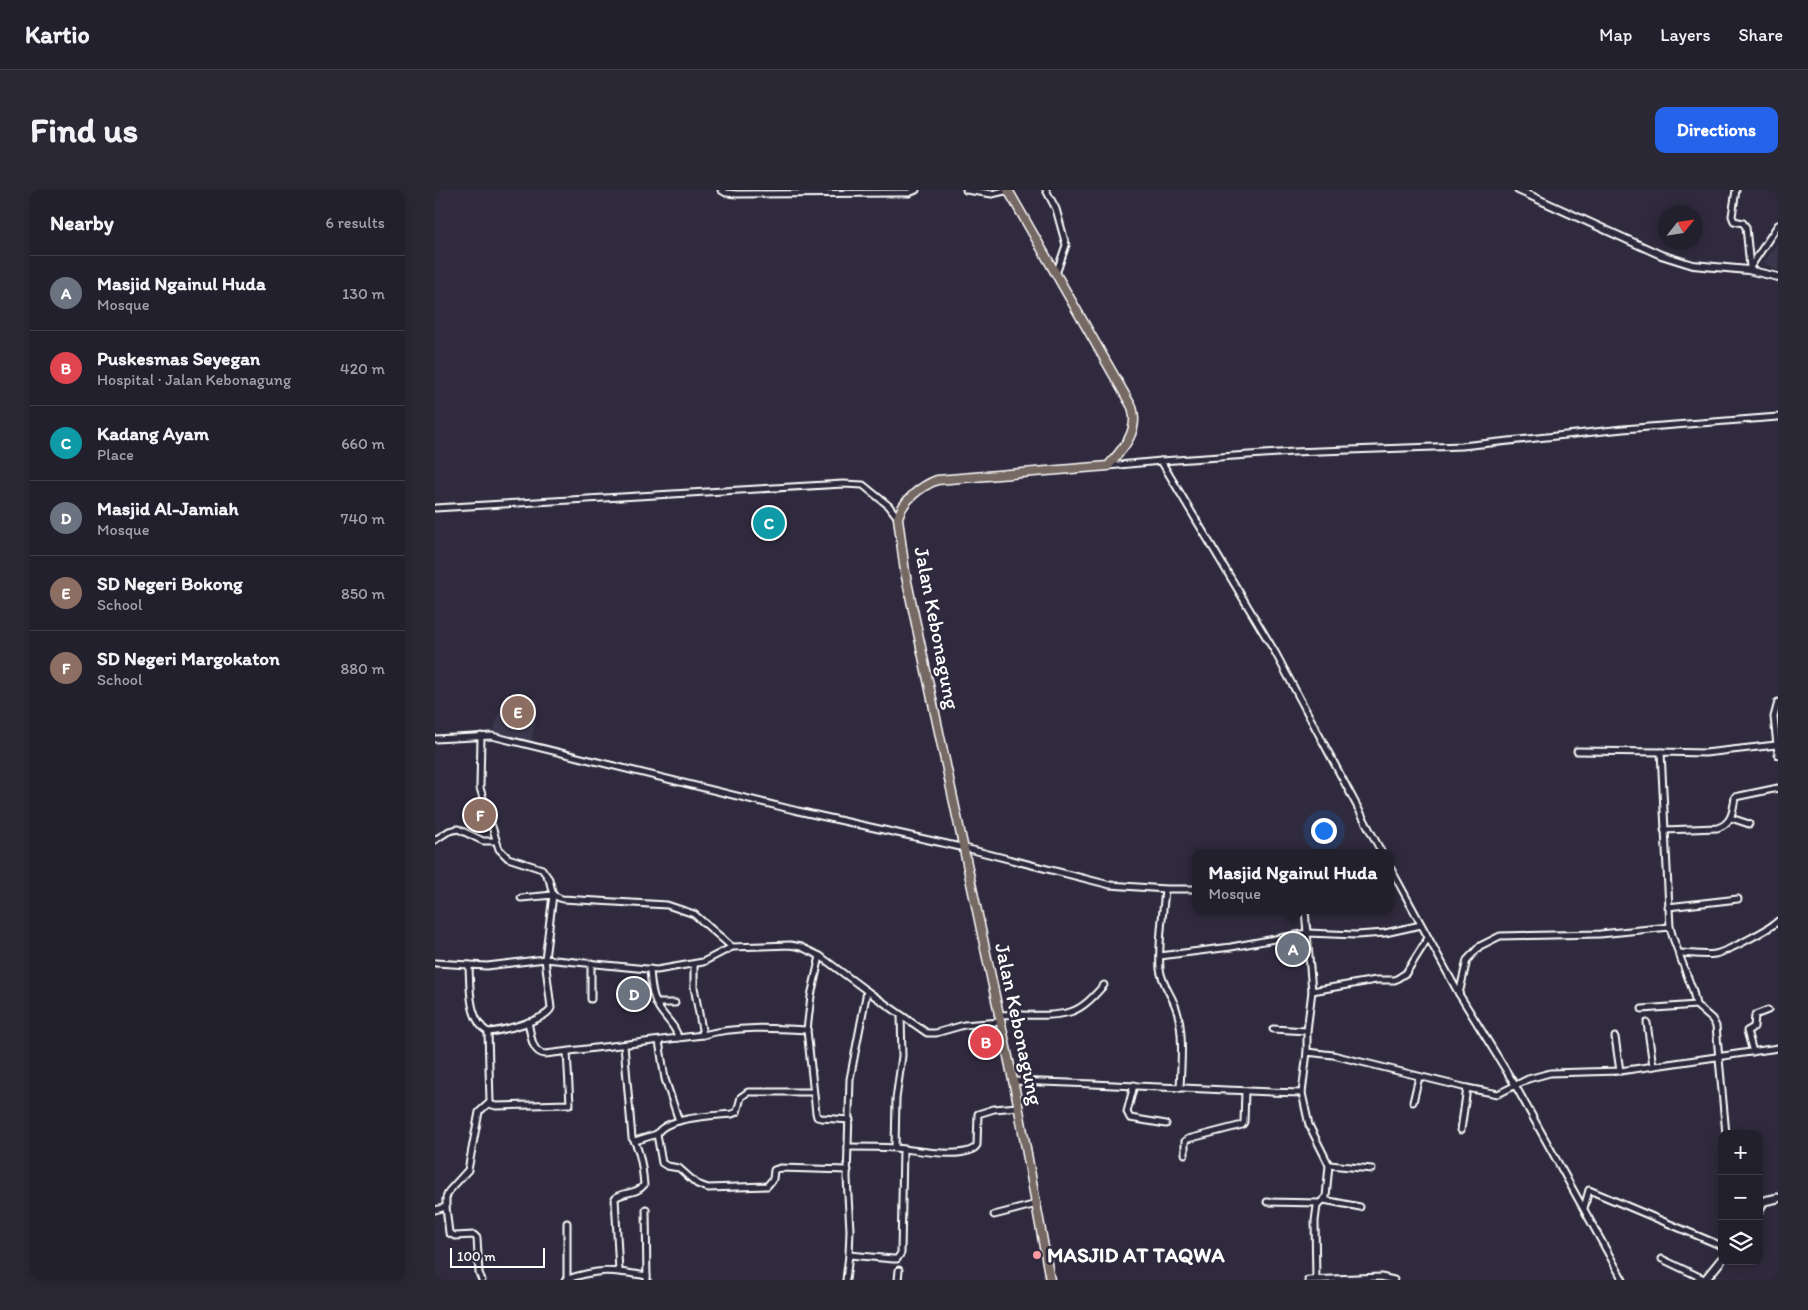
<!DOCTYPE html>
<html lang="en">
<head>
<meta charset="utf-8">
<style>
  :root { --surface:#23202e; --page:#2b2836; --text:#f1f3f6; --muted:#a3a3aa; --line:#403e4a; --accent:#2563eb }
  body { margin:0; font-family:Itim,sans-serif; background:var(--page); color:var(--text) }
  .controls { position:absolute; right:15px; bottom:15px; display:grid; overflow:hidden; border-radius:10px; box-shadow:0 2px 12px #0003 }
  .controls button { width:45px; height:45px; display:grid; place-items:center; padding:0; border:0; border-bottom:1px solid var(--line); background:var(--surface); color:var(--text); font:25px sans-serif }
  .compass { position:absolute; left:1223px; top:15px; width:45px; height:45px; border-radius:50%; background:var(--surface); box-shadow:0 2px 12px #0003; rotate:60deg }
  .scale { position:absolute; left:15px; bottom:12px; width:95px; box-sizing:border-box; padding-left:5px; border:2px solid #fff; border-top:0; font-size:14px; line-height:18px; white-space:nowrap; color:#fff; -webkit-text-stroke:4px #2f2a3d; paint-order:stroke }
  .you { position:absolute; left:888px; top:640px; width:18px; height:18px; margin:-12px; border:4px solid #fff; border-radius:50%; background:#1a73e8; box-shadow:0 0 0 8px #1a73e833 }
  .badge { display:grid; place-items:center; width:32px; height:32px; border-radius:50%; background:var(--accent); color:#fff; font-size:16px; font-weight:700 }
  .pin { position:absolute; translate:-50% -50%; border:2px solid #fff; box-shadow:0 1px 5px #0006 }
  .popup { position:absolute; left:757px; top:659px; width:202px; height:65px; box-sizing:border-box; display:grid; place-content:center; border-radius:10px; background:var(--surface); filter:drop-shadow(0 1px 4px #0005); font-size:16px; white-space:nowrap; color:var(--muted) }
  .popup b { font-size:19px; color:var(--text) }
  .popup::after { content:''; position:absolute; left:50%; top:100%; margin-left:-10px; border:10px solid transparent; border-top-color:var(--surface) }
  .list { margin:0; padding:0; list-style:none }
  h2 { display:flex; justify-content:space-between; align-items:center; height:65px; margin:0; padding:0 20px; font-size:21px }
  h2 small { font-size:16px; font-weight:400; color:var(--muted) }
  .list li { display:grid; grid-template-columns:32px 1fr auto; gap:15px; align-items:center; box-sizing:border-box; height:75px; padding:0 20px; border-top:1px solid var(--line) }
  .list b { display:block; font-size:19px; white-space:nowrap }
  .list p { margin:0; font-size:16px; white-space:nowrap; color:var(--muted) }
  .list em { font-size:16px; font-style:normal; color:var(--muted) }
  .icon { flex:none; width:28px; height:28px; fill:none; stroke:currentColor; stroke-width:2; stroke-linecap:round; stroke-linejoin:round }
  .map { position:relative; flex:none; width:1343px; height:1090px; overflow:hidden; border-radius:10px }
  header { display:flex; align-items:center; gap:30px; box-sizing:border-box; height:70px; padding:0 25px; background:var(--surface); border-bottom:1px solid var(--line) }
  header strong { font-size:24px }
  nav { display:flex; gap:28px; margin-inline-start:auto; font-size:18px }
  .intro { display:flex; align-items:center; justify-content:space-between; box-sizing:border-box; height:120px; padding:0 30px }
  h1 { margin:0; font-size:35px }
  .button { padding:12px 22px; border-radius:10px; background:var(--accent); color:#fff; font-size:18px; font-weight:700 }
  main { display:flex; gap:30px; padding:0 30px }
  aside { flex:1; background:var(--surface); border-radius:10px; box-shadow:0 2px 12px #0003 }
  .map>svg:first-child { display:block }
</style>
</head>
<body>
<header>
<strong>Kartio</strong>
<nav><a>Map</a><a>Layers</a><a>Share</a></nav>
</header>
<div class="intro"><h1>Find us</h1><a class="button">Directions</a></div>
<main>
<aside>
<h2>Nearby<small>6 results</small></h2>
<ul class="list">
<li><span class="badge" style="background:#6b7280">A</span><div><b>Masjid Ngainul Huda</b><p>Mosque</p></div><em>130 m</em></li>
<li><span class="badge" style="background:#e0444e">B</span><div><b>Puskesmas Seyegan</b><p>Hospital · Jalan Kebonagung</p></div><em>420 m</em></li>
<li><span class="badge" style="background:#0f9aa8">C</span><div><b>Kadang Ayam</b><p>Place</p></div><em>660 m</em></li>
<li><span class="badge" style="background:#6b7280">D</span><div><b>Masjid Al-Jamiah</b><p>Mosque</p></div><em>740 m</em></li>
<li><span class="badge" style="background:#8d6e63">E</span><div><b>SD Negeri Bokong</b><p>School</p></div><em>850 m</em></li>
<li><span class="badge" style="background:#8d6e63">F</span><div><b>SD Negeri Margokaton</b><p>School</p></div><em>880 m</em></li>
</ul>
</aside>
<div class="map">
<svg width="1343" height="1090" viewBox="0 0 1343 1090">
  <rect width="100%" height="100%" fill="#2f2a3d"/>
  <filter id="ink" filterUnits="userSpaceOnUse"><feTurbulence type="fractalNoise" baseFrequency=".02" numOctaves="2"/><feDisplacementMap in="SourceGraphic" scale="10" xChannelSelector="R" yChannelSelector="G"/><feConvolveMatrix kernelMatrix="1 2 1 2 8 2 1 2 1" color-interpolation-filters="sRGB"/></filter>
  <g filter="url(#ink)">
    <!-- built -->
    <g fill="#3b384e">
      <polygon points="1343,52 1343,80 1329,73"/>
      <polygon points="70,504 104,509 96,555 59,545 60,536"/>
    </g>
    <g fill="none" stroke-linecap="round" stroke-linejoin="round">
      <defs>
        <g id="minor">
          <polyline points="286,0 291,3 302,4 462,3 474,3 481,0"/>
          <polyline points="531,0 557,4 574,0"/>
          <polyline points="611,0 621,19 631,55 621,84"/>
          <polyline points="1301,0 1297,26 1299,31 1308,33 1311,37 1315,77"/>
          <polyline points="1316,76 1343,35"/>
          <polyline points="726,271 840,462 947,663"/>
          <polyline points="673,276 726,271 858,262 1027,256 1188,239 1343,227"/>
          <polyline points="0,318 408,294 428,295 454,316 463,328"/>
          <polyline points="1343,512 1339,527 1343,565"/>
          <polyline points="46,546 45,598 64,659 73,668 107,679 114,689 118,705 127,709 232,715 259,724 297,757 355,755 366,757 385,766 432,801 492,843 501,843 529,835 565,832"/>
          <polyline points="0,549 57,546 363,621 530,658 675,695 730,699 760,699"/>
          <polyline points="1142,561 1226,562"/>
          <polyline points="1296,628 1314,634"/>
          <path d="M1229,640l53,-2c15,-4 16,-17 18,-31l43,-9"/>
          <polyline points="0,650 14,641 23,639 48,651 61,651"/>
          <polyline points="956,679 1024,804 1080,895 1188,1090"/>
          <path d="M730,699c-2,26 -7,54 -5,80 2,16 13,27 17,42 7,23 4,54 3,77"/>
          <path d="M86,708l32,-3 -8,64 6,49c-4,12 -50,23 -63,24 -20,-12 -18,-47 -19,-67l18,1 58,-7 112,11 46,-8 29,-15"/>
          <polyline points="1233,717 1303,709"/>
          <polyline points="870,720 877,801"/>
          <polyline points="1235,737 1238,748 1258,801 1261,815 1277,829 1281,836 1291,944"/>
          <path d="M1244,763c11,0 24,3 36,1 11,-2 55,-25 63,-33"/>
          <polyline points="385,766 376,806 372,840 381,923 382,927 386,928 415,930"/>
          <polyline points="725,766 796,757 872,743 921,745 950,743 986,735"/>
          <polyline points="0,773 34,775"/>
          <polyline points="156,773 156,809"/>
          <polyline points="259,774 259,797 268,845"/>
          <path d="M215,779c1,14 2,27 9,39 6,10 18,19 19,30"/>
          <polyline points="1024,804 1032,770 1045,756 1065,746 1165,744 1235,737 1226,562 1270,563 1341,555"/>
          <polyline points="221,813 240,813"/>
          <polyline points="1207,819 1261,815"/>
          <path d="M563,825c23,-1 50,3 72,-3 14,-4 25,-17 34,-27"/>
          <path d="M93,832c3,11 3,31 17,32l158,-19c33,-9 70,-7 104,-5"/>
          <polyline points="1212,833 1218,876"/>
          <polyline points="838,839 872,841"/>
          <polyline points="1180,847 1185,881"/>
          <polyline points="224,851 230,889 244,931"/>
          <polyline points="872,862 872,841 877,801 941,790 960,790 971,783 993,748"/>
          <polyline points="1318,862 1312,841 1319,837 1320,825 1333,820"/>
          <path d="M578,891c97,3 193,9 289,12l5,-41 26,3 134,33 31,6 30,-15 22,-6 70,-2 158,-23"/>
          <polyline points="699,895 692,922 695,928 731,934"/>
          <polyline points="867,903 874,935 894,975 891,1007 882,1016 880,1031 881,1089"/>
          <polyline points="978,912 984,887"/>
          <polyline points="54,914 61,916 135,914 132,862"/>
          <polyline points="1026,940 1032,898"/>
          <polyline points="222,944 227,973 232,976 244,978 262,994 273,998 332,996 338,989 339,980 345,978 413,980"/>
          <path d="M200,951l22,-7c9,-17 56,-18 75,-20l5,-2 4,-15 7,-5h64"/>
          <path d="M413,957c16,0 31,0 47,1 16,1 73,13 82,-3l1,-31 16,-5 24,-2"/>
          <polyline points="460,958 461,909 467,866 466,826"/>
          <polyline points="750,964 750,951 753,949 807,935 809,932 810,901"/>
          <polyline points="894,975 937,979"/>
          <polyline points="889,1010 925,1017"/>
          <polyline points="832,1012 884,1013"/>
          <polyline points="11,1017 14,1043 20,1046 39,1045 42,1048 44,1083 47,1090"/>
          <polyline points="1149,1018 1154,1000 1287,1056"/>
          <polyline points="211,1019 212,1090"/>
          <polyline points="0,1020 11,1017 11,1008 14,1001 33,980 44,922 55,912 53,842"/>
          <polyline points="559,1025 602,1014"/>
          <polyline points="132,1033 132,1089"/>
          <polyline points="414,1065 458,1069 462,1069 466,1063 468,959"/>
          <polyline points="1227,1069 1271,1090"/>
          <path d="M184,1081l-4,-73c9,-7 21,-3 29,-13 -1,-13 -4,-37 -12,-47l-8,-93"/>
          <path d="M130,1090c34,-12 47,-10 82,-4"/>
          <polyline points="411,1090 414,1065 415,1040 412,988 415,889 432,801"/>
          <polyline points="463,1090 464,1080"/>
          <polyline points="873,1090 946,1087 959,1090"/>
        </g>
        <polyline id="tertiary" points="1083,0 1226,65 1258,75 1313,80 1343,87"/>
        <g id="secondary">
          <polyline points="1324,1020 1329,1011 1343,1008"/>
          <polyline points="1270,1090 1287,1069"/>
        </g>
        <path id="primary" d="M573,0l124,217c8,24 -9,42 -24,59l-171,14c-16,6 -35,21 -39,38l7,54 112,527 33,181"/>
      </defs>
      <!-- minor casing -->
      <use href="#minor" stroke="#fff" stroke-width="9"/>
      <!-- tertiary casing -->
      <use href="#tertiary" stroke="#fff" stroke-width="10"/>
      <!-- secondary casing -->
      <use href="#secondary" stroke="#fff" stroke-width="11"/>
      <!-- primary casing -->
      <use href="#primary" stroke="#fff" stroke-width="11"/>
      <!-- minor -->
      <use href="#minor" stroke="#2f2a3d" stroke-width="5"/>
      <!-- tertiary -->
      <use href="#tertiary" stroke="#2f2a3d" stroke-width="6"/>
      <!-- secondary -->
      <use href="#secondary" stroke="#2f2a3d" stroke-width="7"/>
      <!-- primary -->
      <use href="#primary" stroke="#766964" stroke-width="8"/>
    </g>
  </g>
  <!-- markers -->
  <circle fill="#ff9aa2" stroke="#2f2a3d" stroke-width="2" cx="602" cy="1065" r="5"/>
  <g text-anchor="middle" stroke-width="5" stroke-linejoin="round" paint-order="stroke">
    <!-- street labels -->
    <g font-size="21" fill="#fff" stroke="#2f2a3d">
      <text transform="translate(502 438) rotate(79)" y="7">Jalan Kebonagung</text>
      <text transform="translate(584 834) rotate(78)" y="7">Jalan Kebonagung</text>
    </g>
    <!-- poi labels -->
    <g font-size="21" font-weight="bold" fill="#fff" stroke="#2f2a3d" text-anchor="start">
      <text x="612" y="1072">MASJID AT TAQWA</text>
    </g>
  </g>
</svg>
<div class="controls">
<button>+</button>
<button>−</button>
<button><svg class="icon" aria-label="layers" viewBox="0 0 24 24"><path d="M12 4l9 5-9 5-9-5zM3 14l9 5 9-5"/></svg></button>
</div>
<svg class="compass" viewBox="-18 -18 36 36"><path d="M0-13l5 13h-10z" fill="#e53935"/><path d="M0 13l5-13h-10z" fill="#a3a3aa"/></svg>
<div class="scale">100 m</div>
<div class="you"></div>
<div class="pin badge" style="left:858px;top:759px;background:#6b7280">A</div>
<div class="popup"><b>Masjid Ngainul Huda</b>Mosque</div>
<div class="pin badge" style="left:551px;top:852px;background:#e0444e">B</div>
<div class="pin badge" style="left:334px;top:333px;background:#0f9aa8">C</div>
<div class="pin badge" style="left:199px;top:804px;background:#6b7280">D</div>
<div class="pin badge" style="left:83px;top:522px;background:#8d6e63">E</div>
<div class="pin badge" style="left:45px;top:625px;background:#8d6e63">F</div>
</div>
</main>
</body>
</html>
